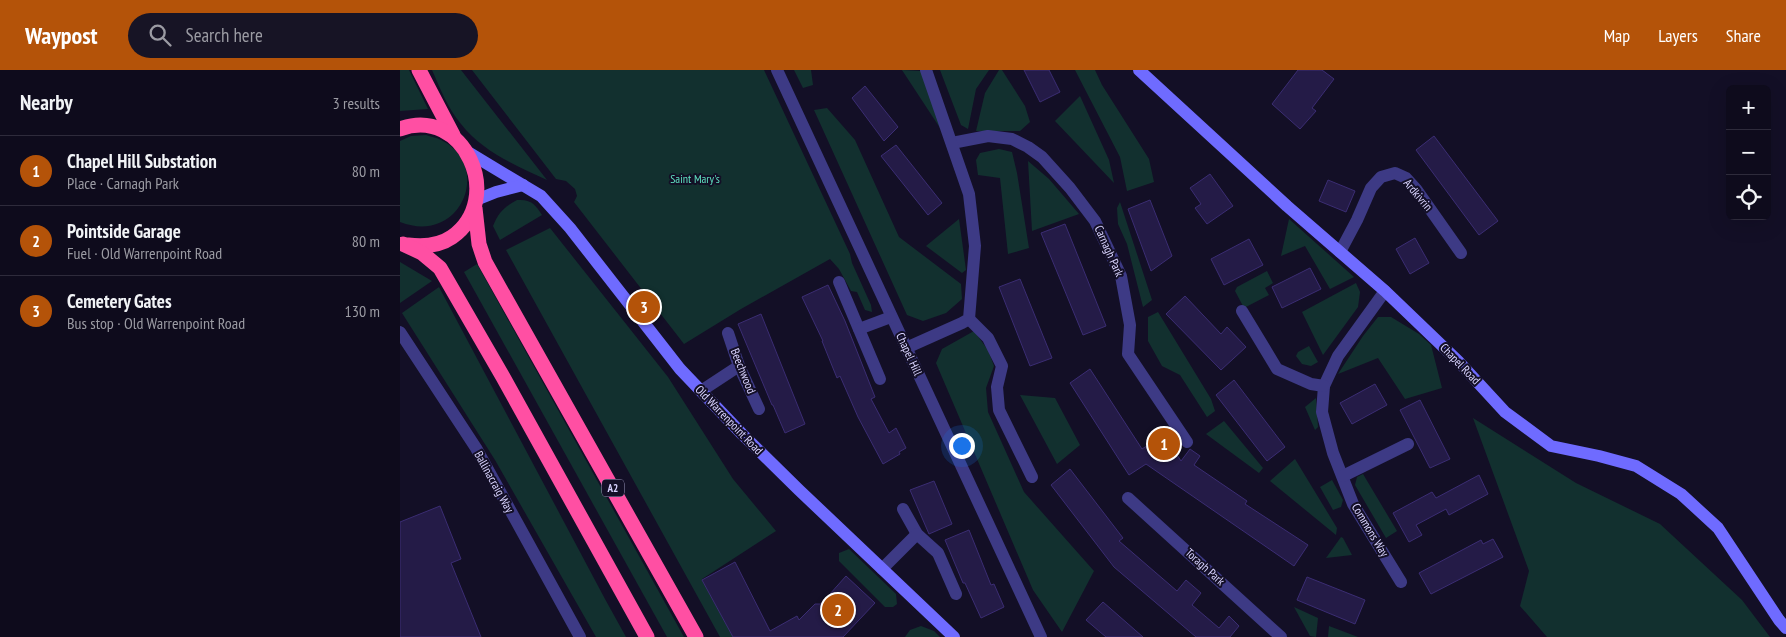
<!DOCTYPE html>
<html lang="en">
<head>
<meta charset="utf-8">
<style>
  :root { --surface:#0e0b1c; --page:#171425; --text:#f1f3f6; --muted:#9b9ba3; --line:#2e2b3b; --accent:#b45309 }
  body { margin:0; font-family:"PT Sans Narrow",sans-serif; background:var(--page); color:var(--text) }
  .controls { position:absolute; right:15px; top:15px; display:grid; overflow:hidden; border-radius:8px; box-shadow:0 5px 20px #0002 }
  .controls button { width:45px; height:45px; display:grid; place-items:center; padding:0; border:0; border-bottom:1px solid var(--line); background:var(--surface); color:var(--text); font:25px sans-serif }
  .you { position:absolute; left:561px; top:375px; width:18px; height:18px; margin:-12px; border:4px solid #fff; border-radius:50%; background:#1a73e8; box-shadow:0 0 0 8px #1a73e833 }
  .badge { display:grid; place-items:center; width:32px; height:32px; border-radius:50%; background:var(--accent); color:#fff; font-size:16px; font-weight:700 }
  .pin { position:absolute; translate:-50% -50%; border:2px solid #fff; box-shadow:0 1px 5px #0006 }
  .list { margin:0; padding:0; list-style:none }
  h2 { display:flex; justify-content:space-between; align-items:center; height:65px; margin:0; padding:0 20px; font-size:21px }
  h2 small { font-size:16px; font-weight:400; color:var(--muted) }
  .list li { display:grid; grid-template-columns:32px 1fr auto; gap:15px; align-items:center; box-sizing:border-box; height:70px; padding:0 20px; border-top:1px solid var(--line) }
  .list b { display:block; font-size:19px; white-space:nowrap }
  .list p { margin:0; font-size:16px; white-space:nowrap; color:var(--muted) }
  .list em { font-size:16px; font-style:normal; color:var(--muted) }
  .icon { flex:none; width:28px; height:28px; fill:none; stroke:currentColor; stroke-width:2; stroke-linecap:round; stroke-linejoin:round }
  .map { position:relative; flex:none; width:1386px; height:567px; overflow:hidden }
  header { display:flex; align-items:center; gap:30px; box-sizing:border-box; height:70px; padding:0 25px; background:var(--accent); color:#fff }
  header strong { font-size:24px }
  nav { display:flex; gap:28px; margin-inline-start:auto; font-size:18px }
  .search { width:350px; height:45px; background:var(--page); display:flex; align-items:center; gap:12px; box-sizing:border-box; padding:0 18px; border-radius:28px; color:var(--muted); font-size:19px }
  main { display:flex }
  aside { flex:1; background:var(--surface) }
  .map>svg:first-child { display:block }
</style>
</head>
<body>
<header>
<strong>Waypost</strong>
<div class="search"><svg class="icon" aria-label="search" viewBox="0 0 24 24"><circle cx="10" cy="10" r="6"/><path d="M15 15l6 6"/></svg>Search here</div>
<nav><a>Map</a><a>Layers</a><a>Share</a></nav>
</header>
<main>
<aside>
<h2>Nearby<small>3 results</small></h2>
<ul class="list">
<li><span class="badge">1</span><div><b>Chapel Hill Substation</b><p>Place · Carnagh Park</p></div><em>80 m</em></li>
<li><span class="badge">2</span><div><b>Pointside Garage</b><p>Fuel · Old Warrenpoint Road</p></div><em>80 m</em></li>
<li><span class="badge">3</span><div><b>Cemetery Gates</b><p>Bus stop · Old Warrenpoint Road</p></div><em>130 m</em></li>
</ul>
</aside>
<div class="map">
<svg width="1386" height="567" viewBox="0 0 1386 567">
  <rect width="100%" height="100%" fill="#130f26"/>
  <!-- green -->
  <g fill="#12302f">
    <polygon points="0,0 9,0 28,39 0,41"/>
    <path d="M32,0h29l86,110c-31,-14 -65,-29 -86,-56 -13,-15 -21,-36 -29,-54z"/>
    <polygon points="72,0 364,0 450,184 452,193 471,235 472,242 465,240 457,222 451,221 439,199 430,189 341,239 284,274 174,132 177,126 175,119 166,111 156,109"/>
    <polygon points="394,0 411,0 413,15 403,18"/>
    <polygon points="502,0 521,1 542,61"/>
    <polygon points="540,0 589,0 576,19 568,59 561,55"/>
    <polygon points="599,0 602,0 625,36 630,52 620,61 576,61 585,23"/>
    <polygon points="675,0 695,0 702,15 749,89 754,112 727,121 720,87"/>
    <polygon points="680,26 709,90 714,113 655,51"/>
    <polygon points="427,38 455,70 499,167 561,214 562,229 546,243 523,251 507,245 414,40"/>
    <path d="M26,65c5,2 10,2 15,5 52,25 21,106 -41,82v-81l11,-5z"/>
    <polygon points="599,79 612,82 617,103 629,178 608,184 600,108 578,105 576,90 580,83"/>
    <polygon points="628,91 649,109 679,144 632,161"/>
    <path d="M117,130c14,-1 18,4 25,15l-42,25 -7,-14c5,-13 11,-19 24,-26z"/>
    <polygon points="720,132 752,230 743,237 727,174 718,154 717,138"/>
    <polygon points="559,149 566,200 562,203 526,176"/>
    <polygon points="889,149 954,207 930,219 905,176 881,186"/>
    <polygon points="150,158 268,307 333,409 376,461 302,509 333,567 320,567 106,180"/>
    <polygon points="0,192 32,211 0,233"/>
    <polygon points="77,194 284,567 267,567 64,202"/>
    <polygon points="867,201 873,213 865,218 869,225 844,238 835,221 837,217"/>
    <polygon points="956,213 960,222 958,237 923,285 902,242"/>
    <polygon points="39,217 205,529 226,567 196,567 95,390 2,243"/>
    <polygon points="758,242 811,329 815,341 807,347 780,305 762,296 748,271 748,247"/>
    <polygon points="978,247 991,247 1019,264 1031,275 1042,318 1005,329 978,288 938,304 963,266"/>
    <polygon points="574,261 588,280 594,296 586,318 588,342 624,422 694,501 662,562 633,520 536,293 542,279"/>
    <polygon points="909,276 918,292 911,296 902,294 896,286 898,282"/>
    <polygon points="620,325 655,328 680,375 657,394"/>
    <polygon points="916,328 918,357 915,360 905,337"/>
    <polygon points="1073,348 1176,413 1260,454 1342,530 1370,567 1147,567 1120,536 1129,501"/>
    <polygon points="824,351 863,398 859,403 806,364"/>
    <polygon points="895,389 937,458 936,465 870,411"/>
    <polygon points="963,404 997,461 986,468 955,415 957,407"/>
    <polygon points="932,410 943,430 941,437 933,440 920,417"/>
    <polygon points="941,467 943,468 952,485 926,488"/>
    <polygon points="449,479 496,524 497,534 493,537 485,537 439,491 439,483"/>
    <polygon points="894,537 918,548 916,567 910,566"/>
    <polygon points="521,556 534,561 540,567 505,567 510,560"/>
    <polygon points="929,556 958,567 928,567"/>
  </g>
  <!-- building -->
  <g fill="#241b47" stroke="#3b2d73">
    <polygon points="624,0 649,0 660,22 640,32"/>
    <polygon points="898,0 922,0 934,9 912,38 916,41 900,59 872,34"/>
    <polygon points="465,16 498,57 484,71 452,28"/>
    <polygon points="1034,66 1098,151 1079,165 1016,80"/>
    <polygon points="496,75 542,133 528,145 481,86"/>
    <polygon points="810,104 833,136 807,154 795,138 801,134 790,118"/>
    <polygon points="928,110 955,121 946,142 919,131"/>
    <polygon points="750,130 772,186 751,201 728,139"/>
    <polygon points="665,154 706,256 683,265 641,163"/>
    <polygon points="1015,168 1029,193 1010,204 996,179"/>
    <polygon points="849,169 863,195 824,215 811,189"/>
    <polygon points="910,198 921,219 882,238 872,217"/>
    <polygon points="620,209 652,288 630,296 599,217"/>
    <polygon points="428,215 445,251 475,327 471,329 489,363 496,358 506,378 499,382 500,384 483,394 458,347 440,306 437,308 422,271 423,271 402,227"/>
    <polygon points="785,226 821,264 827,257 846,277 821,300 766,244"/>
    <polygon points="361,244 405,354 385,363 373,335 372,335 338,254"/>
    <polygon points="690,299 742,379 764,365 781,391 790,379 800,386 794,395 847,431 845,434 908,475 894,496 746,394 729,405 670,313"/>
    <polygon points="834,310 885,377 867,391 816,325"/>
    <polygon points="975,314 987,335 952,354 940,333"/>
    <polygon points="1020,330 1050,389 1030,398 1000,340"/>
    <polygon points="670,399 723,468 719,471 777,521 786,510 801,523 792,535 819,558 829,546 839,556 830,567 796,567 714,497 651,415"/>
    <polygon points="1079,405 1088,424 1049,445 1046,439 1016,455 1022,465 1009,472 993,443 1032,422 1036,428"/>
    <polygon points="534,411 552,454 529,464 510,420"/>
    <polygon points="40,436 61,489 51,493 81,567 0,567 0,452"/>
    <polygon points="569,460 591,515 594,514 604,537 581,548 565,513 563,513 545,470"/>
    <polygon points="1093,469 1103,487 1031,524 1019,503 1081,470 1083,474"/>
    <polygon points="335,492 370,561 397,546 399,550 415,534 421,534 446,506 475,533 443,567 333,567 302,510"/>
    <polygon points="907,507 965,530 955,554 897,530"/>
    <polygon points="703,532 743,567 706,567 686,550"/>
  </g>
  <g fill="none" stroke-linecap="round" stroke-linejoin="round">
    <!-- street -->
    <g stroke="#3d3a85" stroke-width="12">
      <polyline points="377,0 641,567"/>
      <polyline points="552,73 588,66 612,69 628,77 642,87 670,118 695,151 721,206 730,255 728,284 787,372"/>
      <polyline points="940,182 957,150 971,118 981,107 995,103 1006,108 1016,119 1061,183"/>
      <polyline points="439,212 480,309"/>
      <polyline points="985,221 938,286 924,316 922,342 933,383 953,434 1001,512"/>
      <polyline points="842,241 877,299 911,314 924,316"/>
      <polyline points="569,249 588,268 602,296 597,317 599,340 632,407"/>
      <polyline points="459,259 491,247"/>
      <polyline points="0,262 76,378 180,567"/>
      <polyline points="328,263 339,296 359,339"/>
      <polyline points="506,278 562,253 569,249 575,176 569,124 526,0"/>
      <polyline points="301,321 339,296"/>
      <polyline points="943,406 1008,374"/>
      <polyline points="728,428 881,567"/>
      <polyline points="503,439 517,464 538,483 556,524"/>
      <polyline points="482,499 517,464"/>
    </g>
    <!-- secondary -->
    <g stroke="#6f6bff" stroke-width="12">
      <polyline points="739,0 887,136 985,221 1058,291 1105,342 1151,376 1199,386 1236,396 1281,424 1318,458 1379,550 1386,558"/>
      <polyline points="66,81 141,126 170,158 280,299 342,364 399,420 554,567"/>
      <polyline points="76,130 96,122 123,115"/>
    </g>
    <!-- highway -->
    <g stroke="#ff4fa3" stroke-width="15">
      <polyline points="19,0 53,65"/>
      <path d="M0,59c64,-24 106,70 52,108 -13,9 -28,10 -44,8"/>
      <polyline points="75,138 79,174 85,192 296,567"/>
      <polyline points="3,174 22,183 40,198 103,307 247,567"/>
    </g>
  </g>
  <g text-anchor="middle" stroke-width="4" stroke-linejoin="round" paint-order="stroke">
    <!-- shield labels -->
    <rect fill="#130f26" stroke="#9e99be" stroke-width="1" x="202" y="409.5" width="22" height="17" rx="4"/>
    <g font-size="11" font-weight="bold" fill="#d9d4ff">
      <text x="213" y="422">A2</text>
    </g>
    <!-- park labels -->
    <g font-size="12" fill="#5fe0c0" stroke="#130f26">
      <text x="295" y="113">Saint Mary's</text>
    </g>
    <!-- street labels -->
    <g font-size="12" fill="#d9d4ff" stroke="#130f26">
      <text transform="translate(1018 125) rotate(50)" y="4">Ardkivrin</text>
      <text transform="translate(709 181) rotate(66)" y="4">Carnagh Park</text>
      <text transform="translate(509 284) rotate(65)" y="4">Chapel Hill</text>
      <text transform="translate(1060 294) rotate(46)" y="4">Chapel Road</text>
      <text transform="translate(343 301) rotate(68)" y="4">Beechwood</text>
      <text transform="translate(329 350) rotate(46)" y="4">Old Warrenpoint Road</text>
      <text transform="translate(94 412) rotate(61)" y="4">Ballinacraig Way</text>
      <text transform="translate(970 460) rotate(59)" y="4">Commons Way</text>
      <text transform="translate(805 497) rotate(42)" y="4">Toragh Park</text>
    </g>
  </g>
</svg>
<div class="controls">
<button>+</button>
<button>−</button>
<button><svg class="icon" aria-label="locate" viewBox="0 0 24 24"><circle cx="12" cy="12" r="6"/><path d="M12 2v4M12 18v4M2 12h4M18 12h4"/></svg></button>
</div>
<div class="you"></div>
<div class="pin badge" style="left:764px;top:374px">1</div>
<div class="pin badge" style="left:438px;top:540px">2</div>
<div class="pin badge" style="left:244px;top:237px">3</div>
</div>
</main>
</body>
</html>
